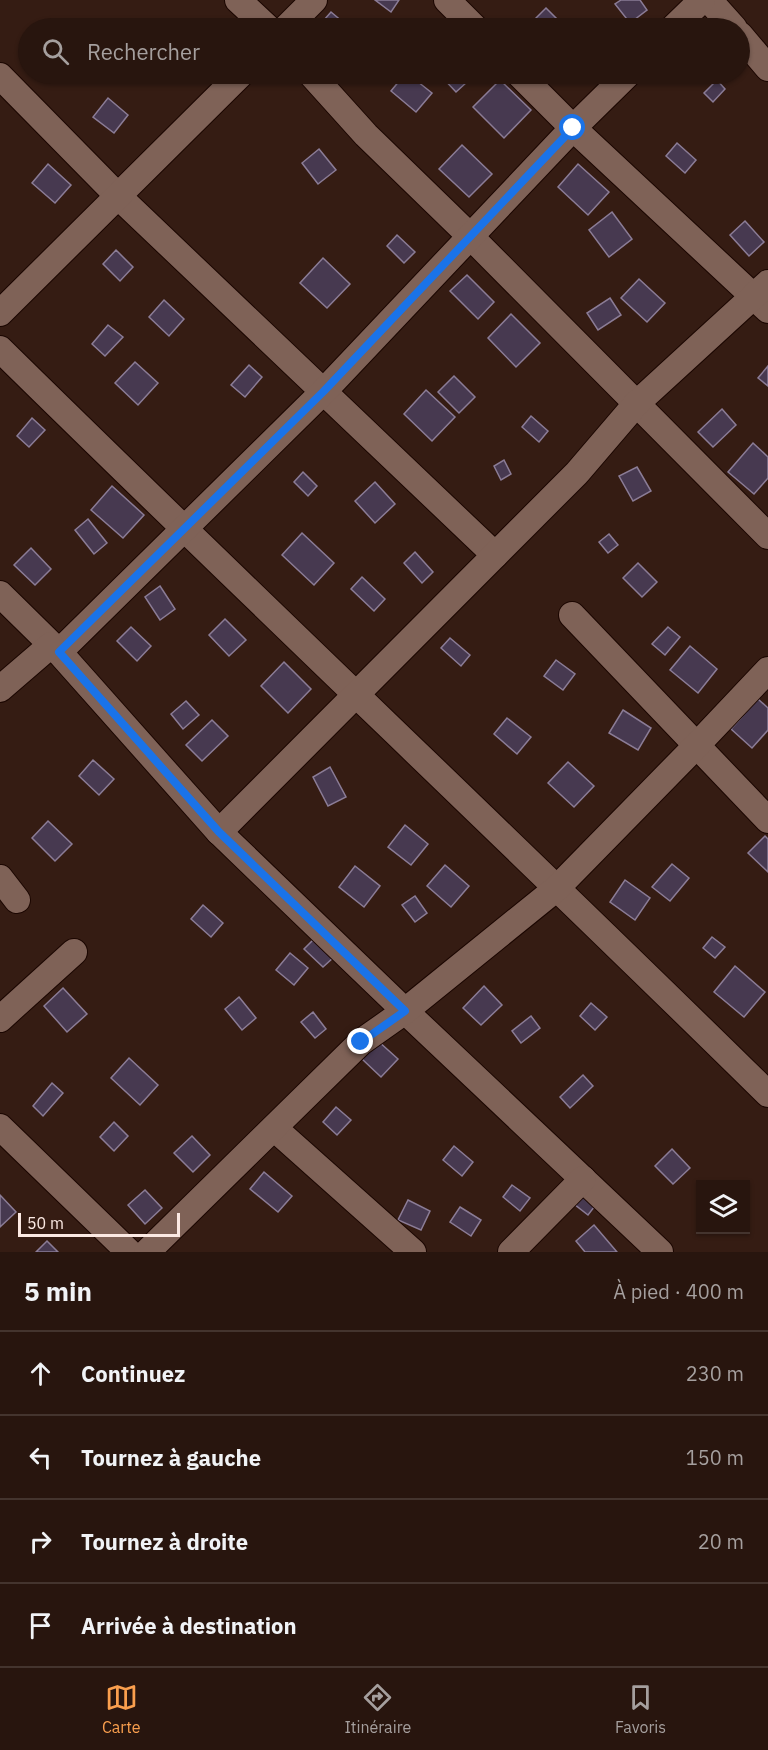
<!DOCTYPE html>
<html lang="fr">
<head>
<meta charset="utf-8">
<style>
  :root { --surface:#28150e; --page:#301e17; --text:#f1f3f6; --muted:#a59f9e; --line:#44342e; --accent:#fa9f4e }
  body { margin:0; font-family:"IBM Plex Sans",sans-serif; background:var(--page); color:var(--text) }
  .controls { position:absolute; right:18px; bottom:18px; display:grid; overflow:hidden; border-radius:0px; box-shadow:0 2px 4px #0004 }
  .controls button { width:54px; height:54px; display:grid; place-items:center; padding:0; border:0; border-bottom:2px solid var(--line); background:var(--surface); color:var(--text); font:30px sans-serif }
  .scale { position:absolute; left:18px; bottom:15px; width:162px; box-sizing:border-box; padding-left:6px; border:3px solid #fbe9e3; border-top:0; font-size:16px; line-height:21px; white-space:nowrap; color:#fbe9e3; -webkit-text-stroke:4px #351c13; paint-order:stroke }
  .stop { position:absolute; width:18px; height:18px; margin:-14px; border:4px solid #1a73e8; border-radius:50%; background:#fff }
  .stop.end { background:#1a73e8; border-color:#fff; box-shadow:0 2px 6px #0008 }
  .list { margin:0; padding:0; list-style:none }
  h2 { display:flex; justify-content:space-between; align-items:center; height:78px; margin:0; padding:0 24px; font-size:26px }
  h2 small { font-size:20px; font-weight:400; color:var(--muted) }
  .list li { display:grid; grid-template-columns:39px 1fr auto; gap:18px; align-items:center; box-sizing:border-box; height:84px; padding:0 24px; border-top:2px solid var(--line) }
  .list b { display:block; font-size:22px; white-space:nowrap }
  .list em { font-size:20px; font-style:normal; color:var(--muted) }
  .icon { flex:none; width:33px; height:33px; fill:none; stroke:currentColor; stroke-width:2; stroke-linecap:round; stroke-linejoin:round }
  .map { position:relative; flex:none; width:768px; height:1252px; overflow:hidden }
  .search { position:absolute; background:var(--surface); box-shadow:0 2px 4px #0004; left:18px; right:18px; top:18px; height:66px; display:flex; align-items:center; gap:15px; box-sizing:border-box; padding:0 21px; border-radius:33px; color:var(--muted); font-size:22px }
  .sheet { height:414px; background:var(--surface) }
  nav { display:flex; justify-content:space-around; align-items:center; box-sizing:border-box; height:84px; border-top:2px solid var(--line); background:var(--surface); font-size:16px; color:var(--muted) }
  nav a { display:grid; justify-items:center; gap:3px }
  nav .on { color:var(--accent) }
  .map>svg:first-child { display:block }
</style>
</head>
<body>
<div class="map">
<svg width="768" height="1252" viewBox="0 0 768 1252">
  <rect width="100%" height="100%" fill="#351c13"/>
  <!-- building -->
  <g fill="#473950" stroke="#8b7c96" stroke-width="1.5">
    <polygon points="375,0 399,0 391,12"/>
    <polygon points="621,0 640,0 647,10 630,23 615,4"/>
    <polygon points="546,8 560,22 553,28 526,28"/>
    <polygon points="331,12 350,28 317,28"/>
    <polygon points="405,74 408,74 432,93 416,112 391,91"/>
    <polygon points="446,74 460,74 467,82 456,92 442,77"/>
    <polygon points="500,80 531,110 504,138 473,107"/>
    <polygon points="717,80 725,89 713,102 704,93"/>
    <polygon points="108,98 128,115 114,133 93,117"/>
    <polygon points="677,143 696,160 685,173 666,156"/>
    <polygon points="462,145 492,174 469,197 439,169"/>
    <polygon points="319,149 336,170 318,184 302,163"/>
    <polygon points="48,164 71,185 55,203 32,183"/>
    <polygon points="578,164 609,192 588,215 558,187"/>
    <polygon points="612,212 632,239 609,257 589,230"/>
    <polygon points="745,221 764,242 749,256 730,235"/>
    <polygon points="397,235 415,252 404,263 387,246"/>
    <polygon points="116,250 133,267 120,281 103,264"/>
    <polygon points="323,258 350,284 327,308 300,283"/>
    <polygon points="467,275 494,302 478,319 450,291"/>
    <polygon points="639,279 665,303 647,322 621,298"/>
    <polygon points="610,298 621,315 598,330 587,313"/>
    <polygon points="164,300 184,319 169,336 149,317"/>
    <polygon points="511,314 540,343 516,367 488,338"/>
    <polygon points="108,325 123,337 105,356 92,344"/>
    <polygon points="135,362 158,383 138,405 115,383"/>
    <polygon points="249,365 262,377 245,397 231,385"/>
    <polygon points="768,366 768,386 758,378"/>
    <polygon points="454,376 475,397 459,413 438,392"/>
    <polygon points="426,390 455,417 432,441 404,414"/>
    <polygon points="722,409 736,425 713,447 698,432"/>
    <polygon points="531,416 548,431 539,442 522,427"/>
    <polygon points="32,418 45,430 29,447 17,436"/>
    <polygon points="753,443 768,457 768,478 754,494 728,472"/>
    <polygon points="504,460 511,474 501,480 494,466"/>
    <polygon points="637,467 651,491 633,501 619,476"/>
    <polygon points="303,472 317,486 308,496 294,482"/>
    <polygon points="375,482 395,504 375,523 355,501"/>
    <polygon points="112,486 144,515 123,538 91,510"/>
    <polygon points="88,519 107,543 94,554 75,530"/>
    <polygon points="302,533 334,563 314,585 282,555"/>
    <polygon points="609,534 618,545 608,553 599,542"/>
    <polygon points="31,548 51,569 35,585 14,565"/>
    <polygon points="415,552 433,572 422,583 404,563"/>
    <polygon points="638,563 657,582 642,597 623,578"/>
    <polygon points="362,577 385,599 374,611 351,589"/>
    <polygon points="160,586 175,609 160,620 145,597"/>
    <polygon points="225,619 246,640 229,656 209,635"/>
    <polygon points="131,627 151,646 137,661 117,641"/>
    <polygon points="668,627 680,637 665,655 652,644"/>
    <polygon points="450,638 470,655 461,666 441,648"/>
    <polygon points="690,646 717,669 698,693 670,670"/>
    <polygon points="556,660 575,674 563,690 544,676"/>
    <polygon points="284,662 311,689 288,713 261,686"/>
    <polygon points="758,699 768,708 768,730 752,748 731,729"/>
    <polygon points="186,701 199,715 183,729 171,714"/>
    <polygon points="623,710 651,728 638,750 609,733"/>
    <polygon points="507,718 531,737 517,754 494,734"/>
    <polygon points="212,720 228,736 202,761 186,745"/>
    <polygon points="93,760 114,779 99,795 79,776"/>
    <polygon points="568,762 594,786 574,807 548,783"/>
    <polygon points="330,767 346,797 328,806 313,777"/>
    <polygon points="48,821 72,844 55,861 32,838"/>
    <polygon points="405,825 428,844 411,865 388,847"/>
    <polygon points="765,836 768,839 768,872 748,853"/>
    <polygon points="672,864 689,878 670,901 652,887"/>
    <polygon points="445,865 469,886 451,907 427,886"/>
    <polygon points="355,866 380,886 364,907 339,887"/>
    <polygon points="625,880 650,898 635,920 610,902"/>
    <polygon points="415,896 427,913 415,922 402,905"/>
    <polygon points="203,905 223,923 211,937 191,919"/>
    <polygon points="712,937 725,947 715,958 703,948"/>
    <polygon points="315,938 334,957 323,967 304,949"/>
    <polygon points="290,953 308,968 294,985 276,970"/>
    <polygon points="735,966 765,992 744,1017 714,992"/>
    <polygon points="484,986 502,1005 481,1025 463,1008"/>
    <polygon points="63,988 87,1014 67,1032 44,1006"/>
    <polygon points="239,997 256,1018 242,1030 225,1009"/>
    <polygon points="591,1003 607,1017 595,1030 580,1016"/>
    <polygon points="313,1012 326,1029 315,1038 301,1022"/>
    <polygon points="531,1016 540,1028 521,1043 512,1031"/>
    <polygon points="378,1041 398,1059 381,1077 362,1059"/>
    <polygon points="129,1058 158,1085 140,1105 111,1078"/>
    <polygon points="583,1075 593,1086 570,1108 560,1097"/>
    <polygon points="52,1083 63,1093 43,1116 33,1106"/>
    <polygon points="336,1107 351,1120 337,1135 323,1122"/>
    <polygon points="114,1122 128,1136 114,1151 100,1137"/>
    <polygon points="192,1136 210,1155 193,1172 174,1153"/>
    <polygon points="454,1146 473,1162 462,1176 443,1160"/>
    <polygon points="672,1149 690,1168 673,1184 655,1166"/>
    <polygon points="264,1172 292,1196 278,1212 250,1189"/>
    <polygon points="512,1185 530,1198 520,1211 503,1197"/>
    <polygon points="145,1190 162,1208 145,1224 128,1205"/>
    <polygon points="584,1191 598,1202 588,1215 574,1204"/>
    <polygon points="0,1195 16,1212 0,1227"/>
    <polygon points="408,1200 430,1211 421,1230 398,1220"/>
    <polygon points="460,1207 481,1220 471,1236 450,1222"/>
    <polygon points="594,1225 617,1252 585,1252 576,1241"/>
    <polygon points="47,1241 58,1252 36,1252"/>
  </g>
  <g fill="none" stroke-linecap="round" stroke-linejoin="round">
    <defs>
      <g id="minor">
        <polyline points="238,0 268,28"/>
        <polyline points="447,0 475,28"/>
        <polyline points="709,0 734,28"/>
        <polyline points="286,28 314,0"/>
        <polyline points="673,28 702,0"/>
        <polyline points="740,35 768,68"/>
        <polyline points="311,74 366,135 470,236 768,536"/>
        <polyline points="519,74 573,128 768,310"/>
        <polyline points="0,76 118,196 495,555"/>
        <polyline points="0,313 241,74"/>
        <path d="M0,349c254,250 514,495 768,745"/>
        <polyline points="0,594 59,652 219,832 405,1011 660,1252"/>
        <polyline points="572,615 768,820"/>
        <polyline points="59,652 324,391 573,128 628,74"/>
        <polyline points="0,689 51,645"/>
        <polyline points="219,832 577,473 636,404 768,283"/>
        <polyline points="0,878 17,900"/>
        <polyline points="0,1019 74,952"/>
        <polyline points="0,1127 129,1252"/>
        <polyline points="274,1128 413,1252"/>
        <polyline points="147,1252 361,1042 405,1011 557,888 697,745 768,670"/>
        <polyline points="511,1252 583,1179"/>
      </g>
    </defs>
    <!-- minor casing -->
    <use href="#minor" stroke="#1b0601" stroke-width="28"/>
    <!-- minor -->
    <use href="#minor" stroke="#7f6257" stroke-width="26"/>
  </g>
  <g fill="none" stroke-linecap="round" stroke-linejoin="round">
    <!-- route -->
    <polyline stroke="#1a73e8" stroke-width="8" points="361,1042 405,1011 219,832 59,652 324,391 573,128"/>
  </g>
</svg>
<div class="controls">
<button><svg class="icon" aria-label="layers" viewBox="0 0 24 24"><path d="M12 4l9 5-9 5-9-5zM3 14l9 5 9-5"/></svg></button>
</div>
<div class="scale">50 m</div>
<div class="stop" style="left:573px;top:128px"></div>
<div class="stop end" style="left:361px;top:1042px"></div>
<div class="search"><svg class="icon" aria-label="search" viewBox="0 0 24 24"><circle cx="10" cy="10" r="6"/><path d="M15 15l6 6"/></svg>Rechercher</div>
</div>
<section class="sheet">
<h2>5 min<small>À pied · 400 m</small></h2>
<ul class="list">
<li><svg class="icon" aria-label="ahead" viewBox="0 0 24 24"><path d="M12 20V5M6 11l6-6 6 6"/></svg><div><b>Continuez</b></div><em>230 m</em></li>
<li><svg class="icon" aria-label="left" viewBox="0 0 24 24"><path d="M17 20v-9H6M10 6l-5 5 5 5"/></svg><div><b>Tournez à gauche</b></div><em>150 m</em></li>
<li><svg class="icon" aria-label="right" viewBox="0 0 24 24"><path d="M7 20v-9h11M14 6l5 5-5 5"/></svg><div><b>Tournez à droite</b></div><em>20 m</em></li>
<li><svg class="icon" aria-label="arrive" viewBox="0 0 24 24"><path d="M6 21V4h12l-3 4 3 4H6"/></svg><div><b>Arrivée à destination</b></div></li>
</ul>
</section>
<nav>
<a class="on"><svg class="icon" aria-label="map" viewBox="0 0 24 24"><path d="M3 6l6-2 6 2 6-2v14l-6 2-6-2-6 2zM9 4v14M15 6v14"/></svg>Carte</a>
<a><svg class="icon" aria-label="directions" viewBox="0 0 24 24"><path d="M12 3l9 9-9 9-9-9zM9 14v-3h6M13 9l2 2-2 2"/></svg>Itinéraire</a>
<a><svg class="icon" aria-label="saved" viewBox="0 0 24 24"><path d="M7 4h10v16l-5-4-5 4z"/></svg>Favoris</a>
</nav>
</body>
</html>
